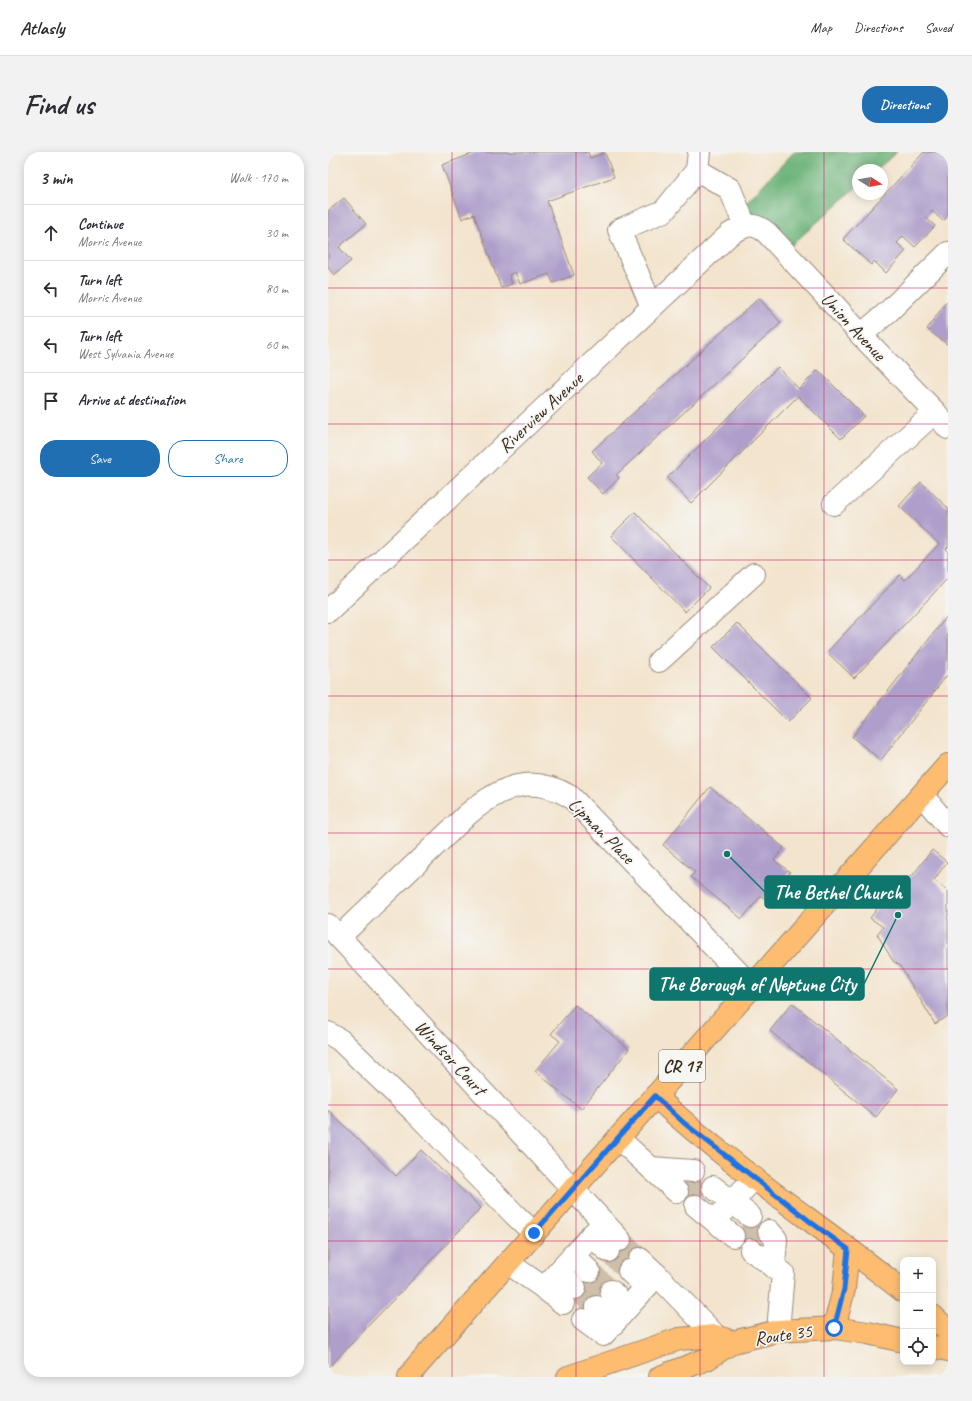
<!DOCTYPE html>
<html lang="en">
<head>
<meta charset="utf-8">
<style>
  :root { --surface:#fff; --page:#f2f2f3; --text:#2b2b33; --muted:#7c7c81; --line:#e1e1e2; --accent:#1f6fb2 }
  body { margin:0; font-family:Caveat,sans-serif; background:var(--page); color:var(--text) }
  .controls { position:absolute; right:12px; bottom:12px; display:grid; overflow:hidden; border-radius:8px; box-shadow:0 2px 10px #0003 }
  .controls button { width:36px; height:36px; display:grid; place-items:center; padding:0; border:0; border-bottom:1px solid var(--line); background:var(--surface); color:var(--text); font:20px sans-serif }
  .compass { position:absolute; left:524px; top:12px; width:36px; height:36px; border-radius:50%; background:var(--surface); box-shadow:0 2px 10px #0003; rotate:101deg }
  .stop { position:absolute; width:12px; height:12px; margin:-9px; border:3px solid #1a73e8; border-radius:50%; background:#fff }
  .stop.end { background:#1a73e8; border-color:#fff; box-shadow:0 1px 4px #0008 }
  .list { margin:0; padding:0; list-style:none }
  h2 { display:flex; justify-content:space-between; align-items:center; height:52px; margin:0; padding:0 16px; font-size:17px }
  h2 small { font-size:13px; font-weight:400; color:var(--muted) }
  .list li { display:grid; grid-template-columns:26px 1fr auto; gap:12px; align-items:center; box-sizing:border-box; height:56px; padding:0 16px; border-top:1px solid var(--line) }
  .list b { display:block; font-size:15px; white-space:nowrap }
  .list p { margin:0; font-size:13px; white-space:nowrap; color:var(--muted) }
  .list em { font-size:13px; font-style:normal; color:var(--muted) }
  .actions { display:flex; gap:8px; padding:12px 16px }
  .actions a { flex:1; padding:9px 0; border:1px solid var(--accent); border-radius:16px; text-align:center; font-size:14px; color:var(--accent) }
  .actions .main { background:var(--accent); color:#fff }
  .icon { flex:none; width:22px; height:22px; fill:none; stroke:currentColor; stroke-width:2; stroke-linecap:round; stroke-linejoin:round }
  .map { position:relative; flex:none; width:620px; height:1225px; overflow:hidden; border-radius:16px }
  header { display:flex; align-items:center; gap:24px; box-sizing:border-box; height:56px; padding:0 20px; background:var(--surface); border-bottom:1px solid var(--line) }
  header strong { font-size:19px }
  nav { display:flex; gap:22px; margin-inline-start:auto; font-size:14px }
  .intro { display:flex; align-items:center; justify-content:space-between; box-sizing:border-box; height:96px; padding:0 24px }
  h1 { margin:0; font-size:28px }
  .button { padding:10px 18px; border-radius:16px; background:var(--accent); color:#fff; font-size:14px; font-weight:700 }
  main { display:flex; gap:24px; padding:0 24px }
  aside { flex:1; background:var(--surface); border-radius:16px; box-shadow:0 2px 10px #0003 }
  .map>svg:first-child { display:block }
</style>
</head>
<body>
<header>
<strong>Atlasly</strong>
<nav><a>Map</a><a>Directions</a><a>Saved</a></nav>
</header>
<div class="intro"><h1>Find us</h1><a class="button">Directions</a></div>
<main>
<aside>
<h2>3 min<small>Walk · 170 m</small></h2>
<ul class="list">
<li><svg class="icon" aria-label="ahead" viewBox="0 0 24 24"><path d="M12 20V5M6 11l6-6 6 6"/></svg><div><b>Continue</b><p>Morris Avenue</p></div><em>30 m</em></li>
<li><svg class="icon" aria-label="left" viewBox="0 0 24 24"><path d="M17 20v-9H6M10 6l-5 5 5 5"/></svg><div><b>Turn left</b><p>Morris Avenue</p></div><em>80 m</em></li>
<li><svg class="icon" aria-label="left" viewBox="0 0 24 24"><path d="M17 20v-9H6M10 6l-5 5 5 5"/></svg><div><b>Turn left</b><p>West Sylvania Avenue</p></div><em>60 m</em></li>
<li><svg class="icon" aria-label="arrive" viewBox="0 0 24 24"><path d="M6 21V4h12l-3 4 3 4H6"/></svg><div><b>Arrive at destination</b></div></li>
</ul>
<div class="actions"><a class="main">Save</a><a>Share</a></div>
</aside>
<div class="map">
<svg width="620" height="1225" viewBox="0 0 620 1225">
  <rect width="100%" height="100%" fill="#f6f6f2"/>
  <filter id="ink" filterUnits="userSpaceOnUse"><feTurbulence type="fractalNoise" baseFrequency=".025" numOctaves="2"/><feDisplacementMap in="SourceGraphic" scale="8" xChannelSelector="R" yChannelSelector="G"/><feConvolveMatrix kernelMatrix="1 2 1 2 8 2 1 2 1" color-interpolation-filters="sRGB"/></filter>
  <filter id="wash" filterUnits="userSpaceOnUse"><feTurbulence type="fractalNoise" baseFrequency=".012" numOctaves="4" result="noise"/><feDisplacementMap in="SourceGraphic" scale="16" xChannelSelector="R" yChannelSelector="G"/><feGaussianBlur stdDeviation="0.9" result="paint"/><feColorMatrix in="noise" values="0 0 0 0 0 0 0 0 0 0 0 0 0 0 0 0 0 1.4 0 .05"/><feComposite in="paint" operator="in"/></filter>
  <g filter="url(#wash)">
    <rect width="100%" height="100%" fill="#f3e4cd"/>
    <!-- forest -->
    <polygon fill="#6eb47a" stroke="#546f4c" points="466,0 569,0 548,18 530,18 530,34 451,104 410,59"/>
    <g id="blocks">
      <!-- building -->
      <g fill="#ae9ecb">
        <polygon points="149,0 260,0 262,6 277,1 286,25 219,49 246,123 225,131 221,122 192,132 187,120 181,123 184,132 173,136 146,62 134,67 114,13"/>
        <polygon points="596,0 620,0 620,64 615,69 604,59 598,66 607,74 587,95 575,84 569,91 578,99 558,121 546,109 543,113 515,87"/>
        <polygon points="16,46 38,72 11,95 23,109 6,123 0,116 0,59"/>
        <polygon points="431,146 453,171 288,323 291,326 275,342 259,325 274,311 264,299"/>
        <polygon points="620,148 620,193 599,177"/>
        <polygon points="450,215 471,237 490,218 536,264 513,287 470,244 363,351 339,326"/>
        <polygon points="593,330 620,356 620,395 618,397 620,399 620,426 526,526 499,500 572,423 577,428 611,392 571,354"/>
        <polygon points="307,360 381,436 357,460 283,384"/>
        <polygon points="620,463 620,522 553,608 524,585"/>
        <polygon points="409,471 484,546 460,570 385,495"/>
        <polygon points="382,635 456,696 446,708 462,720 439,748 433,744 414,767 363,725 367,720 335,693"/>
        <polygon points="604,698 619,710 606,728 620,739 620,764 619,766 620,768 620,864 607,872 572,814 565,809 549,782 555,775 542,766 566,734 585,723"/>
        <polygon points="464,851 570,937 548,965 442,879"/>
        <polygon points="247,853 301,897 253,957 207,919 232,889 223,882"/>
        <polygon points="0,958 68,1024 93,998 153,1056 0,1216"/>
      </g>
    </g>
  </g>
  <g filter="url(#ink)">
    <use href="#blocks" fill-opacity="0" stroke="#978776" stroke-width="1"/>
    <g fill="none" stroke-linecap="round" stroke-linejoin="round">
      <!-- minor-tunnel -->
      <g stroke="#cebfaa" stroke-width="22" stroke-dasharray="22 11" stroke-linecap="butt">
        <polyline points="358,1030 376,1045"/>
        <polyline points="413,1075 432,1089"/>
        <polyline points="292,1088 312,1107"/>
        <polyline points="280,1099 301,1119"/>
        <polyline points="261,1119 283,1139"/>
        <polyline points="247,1136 269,1155"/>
      </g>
      <defs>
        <g id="minor">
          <polyline points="371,0 369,18 402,37 417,74"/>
          <polyline points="324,155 291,78 336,59 369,18"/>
          <polyline points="533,183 561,159 620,101"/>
          <polyline points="506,352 607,260"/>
          <path d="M0,459l402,-377c16,-9 22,-13 37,-1l70,75 24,27 74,77 13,16"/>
          <polyline points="331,509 426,422"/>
          <polyline points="594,643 620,674"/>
          <polyline points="0,773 292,1088"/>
          <path d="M11,785l129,-123c34,-28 63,-41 103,-17l181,190"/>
          <polyline points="0,881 12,888 88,961 187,1063 206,1081"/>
          <polyline points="290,986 349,1040"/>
          <polyline points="323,1016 365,1019"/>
          <polyline points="385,1035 422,1064"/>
          <polyline points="368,1054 405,1084"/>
          <polyline points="387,1069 426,1026"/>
          <polyline points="441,1079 448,1087 446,1115"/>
          <polyline points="263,1083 280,1099"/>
          <polyline points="423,1098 455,1121 450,1179"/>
          <polyline points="245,1103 261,1119"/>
          <polyline points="312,1107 329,1123 388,1184"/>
          <polyline points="180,1111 216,1136 235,1151"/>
          <polyline points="301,1119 318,1135"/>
          <polyline points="230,1120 247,1136"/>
          <polyline points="216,1136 275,1071"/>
          <polyline points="283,1139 299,1155"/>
          <polyline points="269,1155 287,1170"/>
          <polyline points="255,1168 275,1183 329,1123"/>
        </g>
        <g id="major">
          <path d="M327,944c77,72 166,129 248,195"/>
          <polyline points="605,1164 620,1179"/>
          <polyline points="506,1176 516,1137 520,1097"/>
          <polyline points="605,1195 620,1198"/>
          <polyline points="81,1225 88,1215 620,613"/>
          <polyline points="240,1225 351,1187 388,1184 405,1190"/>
          <polyline points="332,1225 379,1207 405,1190 450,1179 506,1176 540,1181 575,1189"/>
        </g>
      </defs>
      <!-- minor casing -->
      <use href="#minor" stroke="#978776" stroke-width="24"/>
      <!-- major casing -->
      <use href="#major" stroke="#978776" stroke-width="24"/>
      <!-- minor -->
      <use href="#minor" stroke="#fff" stroke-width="22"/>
      <!-- major -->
      <use href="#major" stroke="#fdbc70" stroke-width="22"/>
    </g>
  </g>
  <g fill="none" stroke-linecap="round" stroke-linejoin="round" filter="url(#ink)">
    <!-- route -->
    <polyline stroke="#1a73e8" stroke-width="5" points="206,1081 327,944 356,971 484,1071 520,1097 516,1137 506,1176"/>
  </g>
  <!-- grid -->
  <path fill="none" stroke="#c2185b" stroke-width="1" stroke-opacity="0.55" d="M124,0v1225M248,0v1225M372,0v1225M496,0v1225M0,136h620M0,272h620M0,408h620M0,544h620M0,681h620M0,817h620M0,953h620M0,1089h620"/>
  <g text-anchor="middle" stroke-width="3.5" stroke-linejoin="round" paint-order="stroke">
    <!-- shield labels -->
    <rect fill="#f6f6f2" stroke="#73675e" stroke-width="1" x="331" y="898" width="46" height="32" rx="3"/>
    <g font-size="18" font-weight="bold" fill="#3b2a1e">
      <text x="354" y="920">CR 17</text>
    </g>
    <!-- street labels -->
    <g font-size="19" fill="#3b2a1e" stroke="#f6f6f2">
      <text transform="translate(526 174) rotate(47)" y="7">Union Avenue</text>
      <text transform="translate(212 260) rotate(-43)" y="7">Riverview Avenue</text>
      <text transform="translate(274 678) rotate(45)" y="7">Lipman Place</text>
      <text transform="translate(123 905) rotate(47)" y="7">Windsor Court</text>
      <text transform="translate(455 1182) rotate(-8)" y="7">Route 35</text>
    </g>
  </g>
  <!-- callouts -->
  <path fill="none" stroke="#0f766e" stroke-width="1.5" d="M399 702L437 740M570 763L536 832"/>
  <g fill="#0f766e" stroke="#f6f6f2" stroke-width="1.5">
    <circle cx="399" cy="702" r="4"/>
    <circle cx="570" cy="763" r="4"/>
  </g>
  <g fill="#0f766e" stroke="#0f766e" stroke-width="1.5">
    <rect x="437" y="724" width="145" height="32" rx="4"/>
    <rect x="322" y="816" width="214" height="32" rx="4"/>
  </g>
  <g font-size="20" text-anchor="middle" font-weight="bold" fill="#fff">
    <text x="510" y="747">The Bethel Church</text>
    <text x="429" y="839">The Borough of Neptune City</text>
  </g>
</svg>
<div class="controls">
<button>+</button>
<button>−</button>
<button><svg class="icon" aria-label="locate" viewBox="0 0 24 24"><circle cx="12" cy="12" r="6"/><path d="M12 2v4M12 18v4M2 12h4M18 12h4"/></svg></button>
</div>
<svg class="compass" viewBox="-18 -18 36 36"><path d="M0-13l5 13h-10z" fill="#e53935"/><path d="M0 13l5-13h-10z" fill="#7c7c81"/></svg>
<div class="stop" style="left:506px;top:1176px"></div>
<div class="stop end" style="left:206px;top:1081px"></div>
</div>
</main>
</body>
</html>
